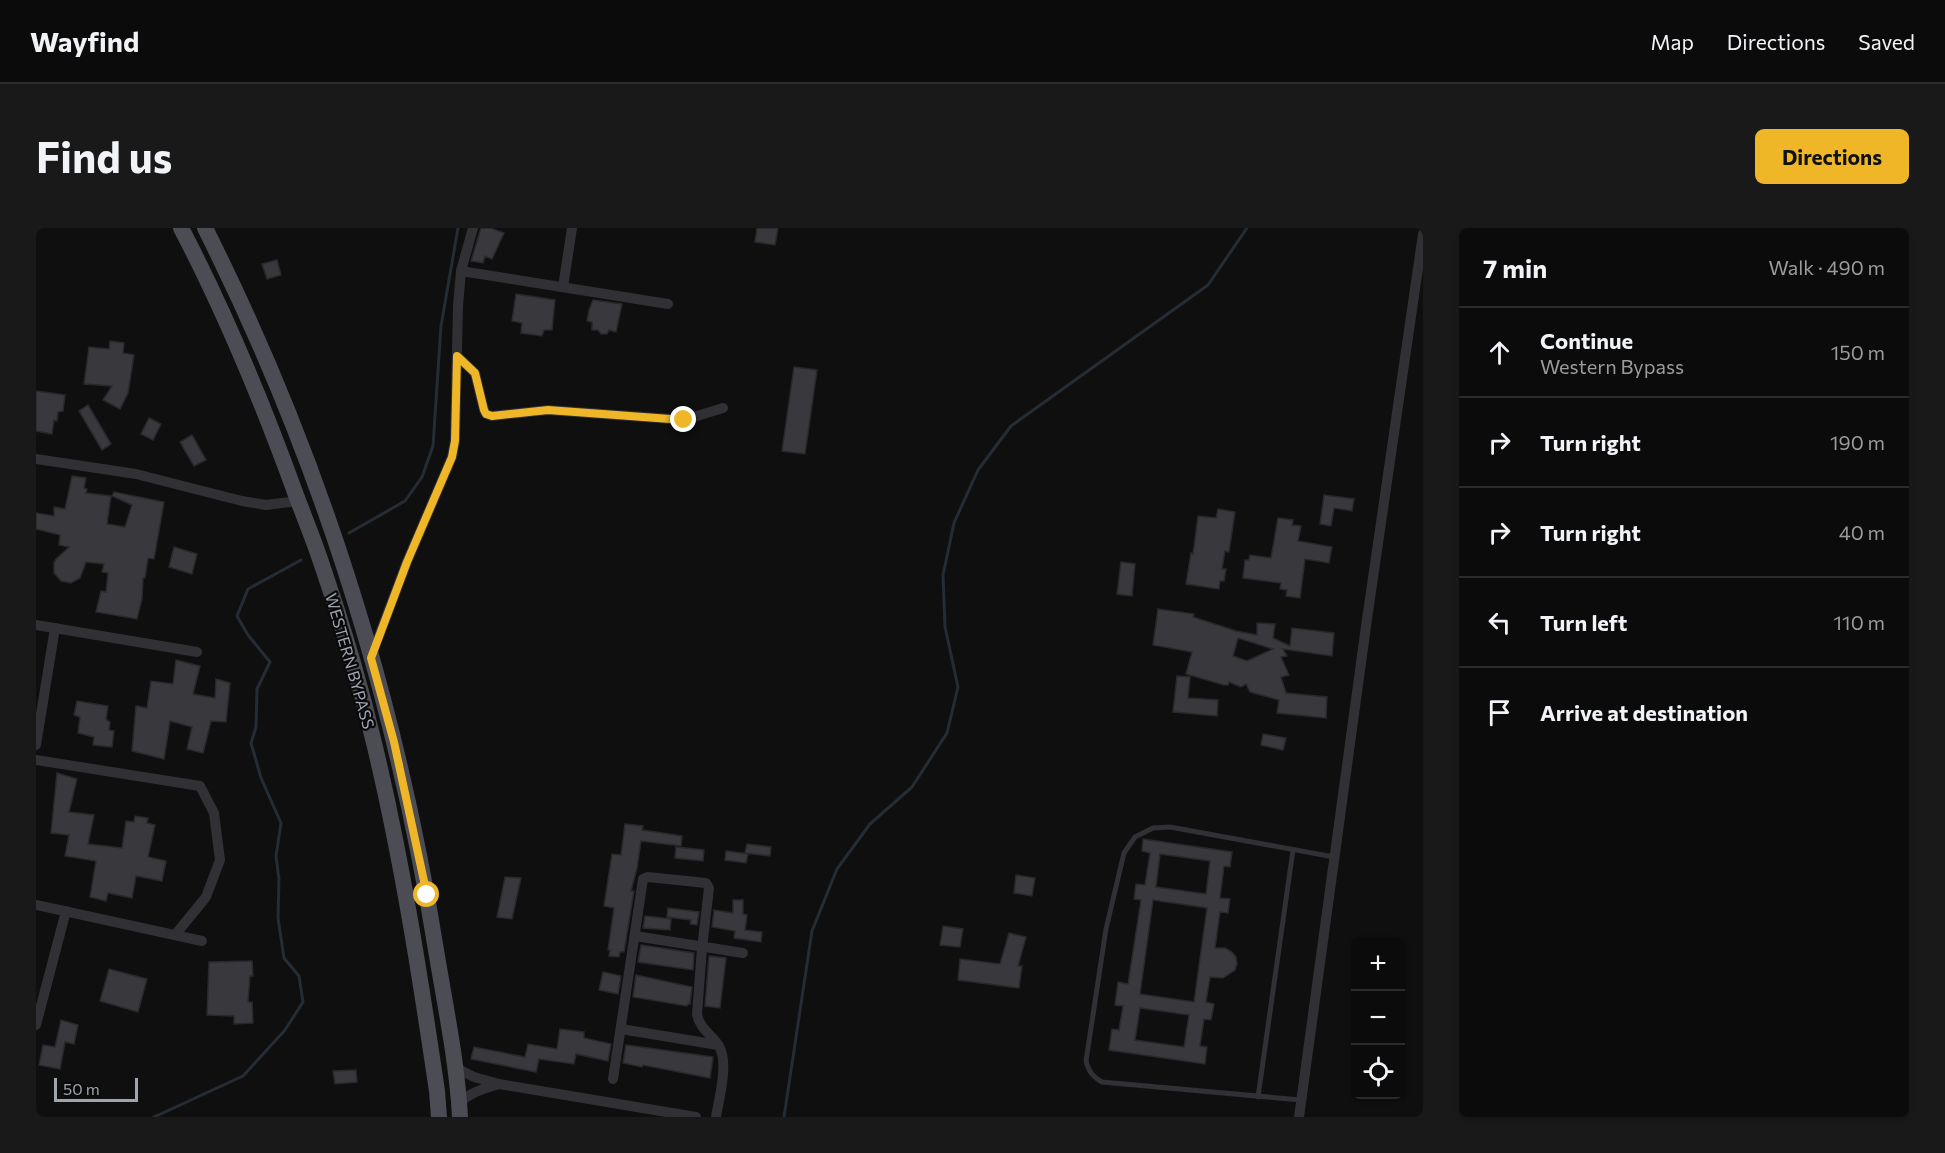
<!DOCTYPE html>
<html lang="en">
<head>
<meta charset="utf-8">
<style>
  :root { --surface:#0b0b0c; --page:#19191a; --text:#f1f3f6; --muted:#9a9b9d; --line:#2b2b2d; --accent:#efb728 }
  body { margin:0; font-family:Commissioner,sans-serif; background:var(--page); color:var(--text) }
  .controls { position:absolute; right:18px; bottom:18px; display:grid; overflow:hidden; border-radius:9px; box-shadow:0 2px 4px #0004 }
  .controls button { width:54px; height:54px; display:grid; place-items:center; padding:0; border:0; border-bottom:2px solid var(--line); background:var(--surface); color:var(--text); font:30px sans-serif }
  .scale { position:absolute; left:18px; bottom:15px; width:84px; box-sizing:border-box; padding-left:6px; border:3px solid #a0a4b1; border-top:0; font-size:16px; line-height:21px; white-space:nowrap; color:#a0a4b1; -webkit-text-stroke:4px #0a0a0b; paint-order:stroke }
  .stop { position:absolute; width:18px; height:18px; margin:-14px; border:4px solid #efb728; border-radius:50%; background:#fff }
  .stop.end { background:#efb728; border-color:#fff; box-shadow:0 2px 6px #0008 }
  .list { margin:0; padding:0; list-style:none }
  h2 { display:flex; justify-content:space-between; align-items:center; height:78px; margin:0; padding:0 24px; font-size:26px }
  h2 small { font-size:20px; font-weight:400; color:var(--muted) }
  .list li { display:grid; grid-template-columns:39px 1fr auto; gap:18px; align-items:center; box-sizing:border-box; height:90px; padding:0 24px; border-top:2px solid var(--line) }
  .list b { display:block; font-size:22px; white-space:nowrap }
  .list p { margin:0; font-size:20px; white-space:nowrap; color:var(--muted) }
  .list em { font-size:20px; font-style:normal; color:var(--muted) }
  .icon { flex:none; width:33px; height:33px; fill:none; stroke:currentColor; stroke-width:2; stroke-linecap:round; stroke-linejoin:round }
  .map { position:relative; flex:none; width:1387px; height:889px; overflow:hidden; border-radius:9px }
  header { display:flex; align-items:center; gap:36px; box-sizing:border-box; height:84px; padding:0 30px; background:var(--surface); border-bottom:2px solid var(--line) }
  header strong { font-size:28px }
  nav { display:flex; gap:33px; margin-inline-start:auto; font-size:21px }
  .intro { display:flex; align-items:center; justify-content:space-between; box-sizing:border-box; height:144px; padding:0 36px }
  h1 { margin:0; font-size:42px }
  .button { padding:15px 27px; border-radius:9px; background:var(--accent); color:#111; font-size:21px; font-weight:700 }
  main { display:flex; gap:36px; padding:0 36px }
  aside { flex:1; background:var(--surface); border-radius:9px; box-shadow:0 2px 4px #0004 }
  .map>svg:first-child { display:block }
</style>
</head>
<body>
<header>
<strong>Wayfind</strong>
<nav><a>Map</a><a>Directions</a><a>Saved</a></nav>
</header>
<div class="intro"><h1>Find us</h1><a class="button">Directions</a></div>
<main>
<div class="map">
<svg width="1387" height="889" viewBox="0 0 1387 889">
  <rect width="100%" height="100%" fill="#0f0f10"/>
  <g fill="none" stroke-linecap="round" stroke-linejoin="round">
    <!-- stream -->
    <g stroke="#262c33" stroke-width="3">
      <polyline points="313,305 369,273 386,249 397,218 405,98 422,0"/>
      <polyline points="118,889 207,848 249,802 267,774 263,748 248,730 242,690 243,651 240,628 245,595 225,550 215,515 220,499 221,461 234,434 212,407 201,388 212,361 265,332"/>
      <polyline points="748,889 776,703 801,641 834,596 876,559 911,505 922,459 909,399 907,347 918,295 942,242 975,198 1172,57 1211,0"/>
    </g>
  </g>
  <!-- building -->
  <g fill="#39393d" stroke="#29292c" stroke-width="1.5" fill-rule="evenodd">
    <polygon points="445,0 454,0 468,5 456,31 449,28 447,35 435,33"/>
    <polygon points="721,0 742,0 739,17 719,14"/>
    <polygon points="241,32 245,47 231,51 226,36"/>
    <polygon points="480,66 519,72 516,102 508,102 506,108 485,105 486,95 476,93"/>
    <polygon points="557,72 586,76 580,104 573,102 571,106 565,106 562,102 556,102 556,94 551,93 553,82"/>
    <polygon points="74,113 88,115 87,125 98,127 92,165 84,181 67,172 76,158 48,156 53,119 73,121"/>
    <polygon points="758,139 781,142 769,226 746,223"/>
    <polygon points="0,163 29,167 27,183 22,184 21,193 18,192 16,206 0,203"/>
    <polygon points="52,177 75,216 66,222 43,183"/>
    <polygon points="113,190 125,196 117,212 105,206"/>
    <polygon points="156,207 170,232 158,238 144,214"/>
    <polygon points="36,248 50,250 48,260 51,261 50,265 75,268 71,296 89,299 96,277 76,268 78,264 128,274 118,331 112,330 109,350 107,350 106,371 101,391 60,384 65,363 70,364 72,345 66,344 68,336 50,334 44,350 35,355 25,353 18,345 18,335 20,331 33,319 23,317 24,307 0,301 0,285 18,288 18,279 29,281"/>
    <polygon points="1288,267 1318,271 1316,283 1298,280 1295,298 1284,296"/>
    <polygon points="1182,281 1199,284 1193,324 1189,323 1186,341 1190,341 1188,353 1184,353 1183,361 1150,356 1155,325 1157,326 1162,288 1180,290"/>
    <polygon points="1242,290 1257,292 1256,297 1265,298 1262,313 1296,319 1293,335 1269,331 1264,370 1250,368 1251,362 1244,361 1245,355 1207,350 1209,332 1213,332 1214,327 1235,330"/>
    <polygon points="138,319 161,326 156,346 133,339"/>
    <polygon points="1085,334 1099,336 1096,368 1081,366"/>
    <path d="M1122,381l36,5 -1,3 43,14 21,4v-12l18,1 -2,14 17,8 2,-18 42,5 -2,23 -49,-7 4,7 -6,1 8,18 -8,2 5,16 41,4 -1,21 -49,-5 2,-13 -29,-8 -4,-8 -5,3 -12,-5 -1,3h-4l-38,-11 6,-22 -39,-7zM1202,410l35,11 -26,12 -14,-5z"/>
    <polygon points="140,432 164,438 157,466 179,470 180,451 194,455 190,494 175,493 167,525 151,521 156,499 134,493 128,531 96,523 100,478 111,480 115,453 137,456"/>
    <polygon points="1141,448 1154,449 1152,470 1182,472 1181,488 1137,484"/>
    <polygon points="41,473 72,478 70,491 74,494 73,502 78,503 76,519 57,517 58,509 42,505 44,489 38,487"/>
    <polygon points="1227,506 1250,510 1247,522 1225,517"/>
    <polygon points="21,545 41,551 33,584 58,587 52,616 86,620 90,593 98,594 99,588 112,590 111,595 119,597 112,629 130,633 126,653 100,648 96,670 72,665 70,673 54,669 60,633 29,628 33,607 15,605"/>
    <polygon points="589,596 607,598 606,602 646,608 645,618 605,613 601,640 595,663 598,663 588,724 584,724 583,729 573,728 574,722 572,722 578,680 568,678 576,626 585,627"/>
    <path d="M1107,611l89,13 -2,15 -6,-1 -4,32 10,1 -2,14 -8,-1 -5,36h10l7,4 4,5 1,7 -2,6 -12,8 -13,-1 -4,25 8,2 -3,16 -7,-1 -4,27 7,1 -2,17 -96,-14 3,-21 7,1 4,-24 -8,-1 3,-23 10,2 13,-84 -7,-1 2,-15 9,1 5,-32 -8,-2zM1124,626l50,7 -4,33 -50,-7zM1117,672l54,8 -13,94 -54,-8zM1104,780l49,7 -5,32 -49,-7z"/>
    <polygon points="711,616 735,619 734,628 709,625"/>
    <polygon points="640,619 668,622 667,633 639,630"/>
    <polygon points="690,623 712,626 710,635 689,632"/>
    <polygon points="980,647 999,650 996,668 978,665"/>
    <polygon points="469,649 485,650 476,691 461,689"/>
    <polygon points="697,672 707,672 707,686 711,687 709,702 726,704 725,714 698,710 699,703 676,699 678,682 697,685"/>
    <polygon points="632,680 663,684 661,697 654,696 655,692 631,689"/>
    <polygon points="609,688 635,691 634,702 607,700"/>
    <polygon points="907,698 927,701 924,719 904,717"/>
    <polygon points="973,705 990,709 982,738 986,738 983,760 922,752 924,731 964,736"/>
    <polygon points="605,717 658,725 657,742 602,734"/>
    <polygon points="673,728 690,730 684,780 669,778"/>
    <polygon points="216,733 217,748 214,748 212,774 216,774 217,795 198,796 198,788 171,787 173,734"/>
    <polygon points="73,741 111,751 102,784 64,773"/>
    <polygon points="567,744 585,748 582,766 563,762"/>
    <polygon points="600,747 656,759 654,776 652,776 651,778 597,769"/>
    <polygon points="25,792 42,797 38,816 29,814 24,841 3,837 7,817 19,819"/>
    <polygon points="524,801 548,804 548,810 575,816 572,833 540,826 538,836 503,831 500,844 435,831 438,819 489,829 492,816 521,821"/>
    <polygon points="590,817 677,829 674,850 607,837 606,839 587,835"/>
    <polygon points="320,842 321,854 299,856 297,843"/>
  </g>
  <g fill="none" stroke-linecap="round" stroke-linejoin="round">
    <!-- service -->
    <g stroke="#303035" stroke-width="5">
      <polyline points="1222,869 1257,622"/>
      <path d="M1265,872l-199,-18c-9,-5 -13,-10 -16,-21l20,-132 18,-76 11,-16 18,-9 17,-1 164,30"/>
    </g>
    <!-- minor -->
    <g stroke="#303035" stroke-width="10">
      <polyline points="425,43 632,76"/>
      <polyline points="527,59 536,0"/>
      <polyline points="421,128 439,145 448,182 450,186 456,188 512,182 648,192 687,180"/>
      <polyline points="0,231 100,246 206,273 230,277 262,273"/>
      <polyline points="0,397 161,424"/>
      <polyline points="335,429 371,334 416,229 419,213 422,78 425,43 437,0"/>
      <polyline points="0,517 19,400"/>
      <polyline points="0,532 164,558 178,585 184,632 170,669 139,707"/>
      <polyline points="0,677 166,713"/>
      <polyline points="599,708 707,725"/>
      <polyline points="0,797 30,683"/>
      <polyline points="585,801 682,817"/>
      <polyline points="418,839 438,849 463,856 660,889"/>
      <path d="M577,851l30,-200 5,-2 58,6 3,5 -7,60 -5,66c2,14 15,21 22,32 10,17 0,52 -3,71"/>
      <path d="M423,875c12,-11 24,-14 40,-19"/>
      <polyline points="1263,889 1331,391 1387,6"/>
    </g>
    <!-- primary -->
    <g stroke="#4c4d54" stroke-width="16">
      <path d="M145,0c45,86 82,176 115,267 9,24 19,48 27,73 20,58 38,119 52,179 27,113 45,229 62,344l2,26"/>
      <path d="M169,0c114,227 191,472 231,722 9,55 21,111 24,167"/>
    </g>
  </g>
  <g fill="none" stroke-linecap="round" stroke-linejoin="round">
    <!-- route -->
    <polyline stroke="#efb728" stroke-width="8" points="391,667 358,514 335,430 371,334 416,229 419,213 421,128 439,145 448,182 450,186 456,188 512,182 648,192"/>
  </g>
  <g text-anchor="middle" stroke-width="4.5" stroke-linejoin="round" paint-order="stroke">
    <!-- street labels -->
    <g font-size="16" fill="#a0a4b1" stroke="#0a0a0b">
      <text transform="translate(314 433) rotate(74)" y="6">WESTERN BYPASS</text>
    </g>
  </g>
</svg>
<div class="controls">
<button>+</button>
<button>−</button>
<button><svg class="icon" aria-label="locate" viewBox="0 0 24 24"><circle cx="12" cy="12" r="6"/><path d="M12 2v4M12 18v4M2 12h4M18 12h4"/></svg></button>
</div>
<div class="scale">50 m</div>
<div class="stop" style="left:391px;top:667px"></div>
<div class="stop end" style="left:648px;top:192px"></div>
</div>
<aside>
<h2>7 min<small>Walk · 490 m</small></h2>
<ul class="list">
<li><svg class="icon" aria-label="ahead" viewBox="0 0 24 24"><path d="M12 20V5M6 11l6-6 6 6"/></svg><div><b>Continue</b><p>Western Bypass</p></div><em>150 m</em></li>
<li><svg class="icon" aria-label="right" viewBox="0 0 24 24"><path d="M7 20v-9h11M14 6l5 5-5 5"/></svg><div><b>Turn right</b></div><em>190 m</em></li>
<li><svg class="icon" aria-label="right" viewBox="0 0 24 24"><path d="M7 20v-9h11M14 6l5 5-5 5"/></svg><div><b>Turn right</b></div><em>40 m</em></li>
<li><svg class="icon" aria-label="left" viewBox="0 0 24 24"><path d="M17 20v-9H6M10 6l-5 5 5 5"/></svg><div><b>Turn left</b></div><em>110 m</em></li>
<li><svg class="icon" aria-label="arrive" viewBox="0 0 24 24"><path d="M6 21V4h12l-3 4 3 4H6"/></svg><div><b>Arrive at destination</b></div></li>
</ul>
</aside>
</main>
</body>
</html>
